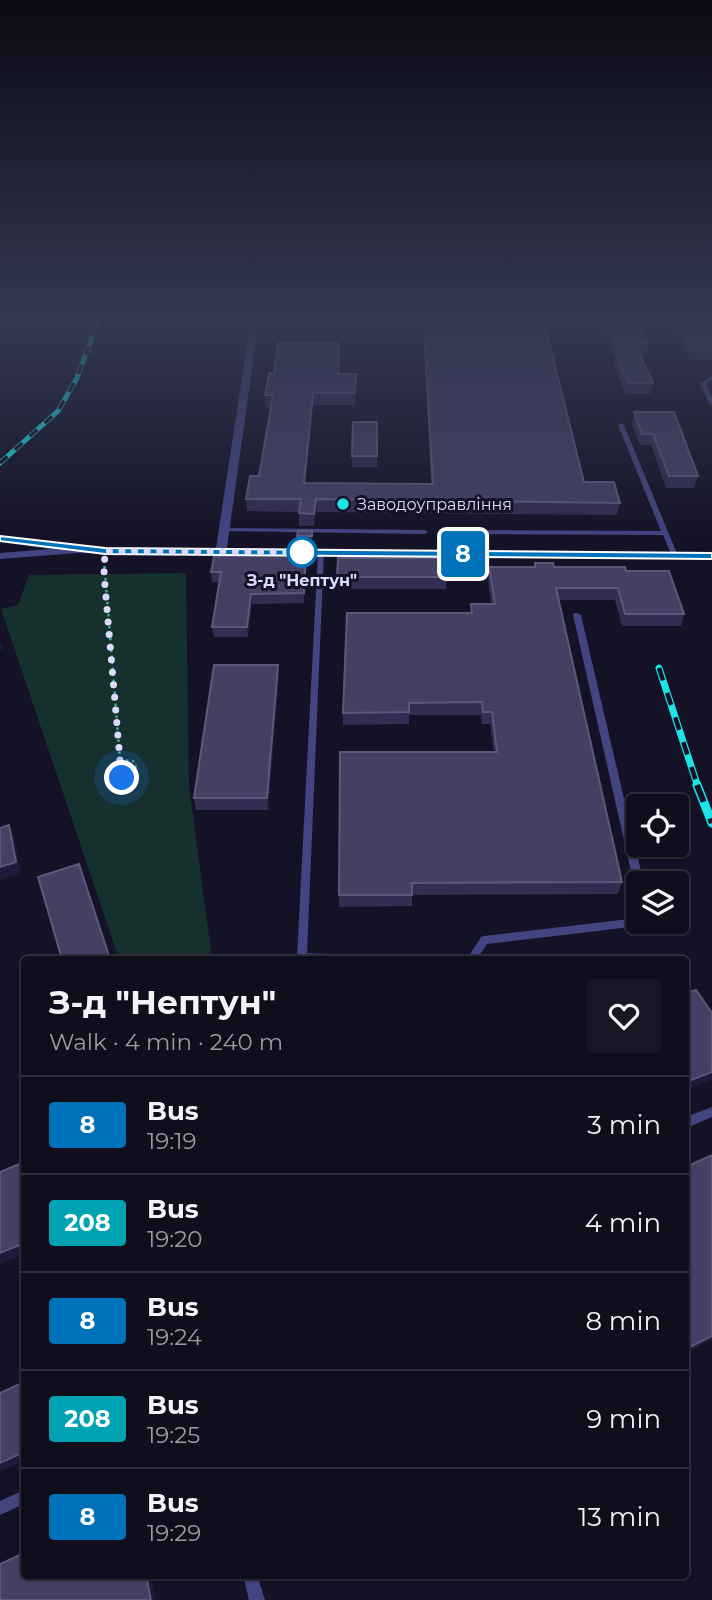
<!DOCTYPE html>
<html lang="en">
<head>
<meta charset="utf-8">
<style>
  :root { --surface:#0f0e1c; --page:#181725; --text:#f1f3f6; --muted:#9b9ca3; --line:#2f2e3b }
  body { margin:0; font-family:Montserrat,sans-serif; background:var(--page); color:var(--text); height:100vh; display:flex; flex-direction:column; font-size:26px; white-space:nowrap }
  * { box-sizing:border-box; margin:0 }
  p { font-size:23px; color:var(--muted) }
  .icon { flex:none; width:38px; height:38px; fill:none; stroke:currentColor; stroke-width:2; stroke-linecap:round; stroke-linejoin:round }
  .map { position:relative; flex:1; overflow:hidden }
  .drawer { position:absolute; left:21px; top:956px; width:668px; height:623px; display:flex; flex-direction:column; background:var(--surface); border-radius:7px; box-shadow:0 2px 5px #0004,0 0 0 2px var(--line) }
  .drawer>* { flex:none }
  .badge { padding:0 14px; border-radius:5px; font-size:24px; line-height:46px }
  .buttons { position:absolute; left:626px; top:794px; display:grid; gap:14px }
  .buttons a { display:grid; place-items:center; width:63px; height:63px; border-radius:7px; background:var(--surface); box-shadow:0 2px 5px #0004,0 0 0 2px var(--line); font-size:35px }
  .you { position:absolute; width:35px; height:35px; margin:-18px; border:5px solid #fff; border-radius:50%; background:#1a73e8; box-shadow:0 0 0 10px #1a73e833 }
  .map>.badge { position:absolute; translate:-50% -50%; box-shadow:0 0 0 4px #fff }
  .round { display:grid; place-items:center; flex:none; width:74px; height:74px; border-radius:7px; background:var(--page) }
  .summary { display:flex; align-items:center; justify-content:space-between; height:119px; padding:0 28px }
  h1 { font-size:33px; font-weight:700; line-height:52px }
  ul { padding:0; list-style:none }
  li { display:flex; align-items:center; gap:21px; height:98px; padding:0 28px; border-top:2px solid var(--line) }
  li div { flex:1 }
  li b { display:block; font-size:26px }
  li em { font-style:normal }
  li .badge { min-width:77px; font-weight:700; text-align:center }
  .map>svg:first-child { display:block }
  .green { fill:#16302d }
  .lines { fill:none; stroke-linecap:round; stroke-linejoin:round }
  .path { stroke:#3cae9e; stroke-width:2.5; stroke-dasharray:2.5 3.5; stroke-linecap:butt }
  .lane { fill:#424580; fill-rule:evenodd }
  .street { fill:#424580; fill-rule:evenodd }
  .rail-far2-casing { stroke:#1be5e8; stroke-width:5 }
  .rail-far1-casing { stroke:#1be5e8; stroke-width:7 }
  .rail-casing { stroke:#1be5e8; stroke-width:9 }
  .rail-far2 { stroke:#141226; stroke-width:3.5; stroke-dasharray:10; stroke-linecap:butt }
  .rail-far1 { stroke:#141226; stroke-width:4.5; stroke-dasharray:13; stroke-linecap:butt }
  .rail { stroke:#141226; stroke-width:6; stroke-dasharray:18; stroke-linecap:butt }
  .wall { fill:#322d52 }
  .shaded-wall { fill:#1e1a39 }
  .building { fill:#444064; stroke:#5c587c; stroke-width:2 }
  .line { fill:#0072bc; stroke:#fff; stroke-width:2 }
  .walk { stroke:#dcdbfb; stroke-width:7; stroke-dasharray:0 12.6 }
  .poi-dot { fill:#1be5e8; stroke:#141226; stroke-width:2.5 }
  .stop-dot { fill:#fff; stroke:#0072bc; stroke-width:3.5 }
  .labels { text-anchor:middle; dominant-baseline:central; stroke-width:6; stroke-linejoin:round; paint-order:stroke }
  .far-poi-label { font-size:16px; fill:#dcdbfb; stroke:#141226; text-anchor:start }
  .far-stop-label { font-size:16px; font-weight:bold; fill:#dcdbfb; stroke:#141226 }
</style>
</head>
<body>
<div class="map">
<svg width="712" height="1600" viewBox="0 0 712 1600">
  <rect width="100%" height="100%" fill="#141226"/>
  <polygon class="green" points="186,573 189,785 212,959 119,959 1,609 18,605 29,575"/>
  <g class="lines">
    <g class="path">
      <polyline points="104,560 120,760"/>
      <polygon points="120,760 133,761 137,770 122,778 115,775 113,769"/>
    </g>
    <g class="lane">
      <polygon points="398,318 416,318 435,322 433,323"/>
      <polygon points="534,322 568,322 570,323 568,324 532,324 532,322"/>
      <polygon points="712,376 712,380 706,384 712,397 712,405 709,403 700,384"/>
      <polygon points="621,423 624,425 678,556 677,557 673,557 672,556 663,535 445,534 442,532 445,530 661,531 618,425"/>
      <polygon points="222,528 425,530 428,532 425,534 220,531 219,530"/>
      <polygon points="321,550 324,552 307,953 354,955 358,956 359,959 298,959 297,957 318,552"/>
      <polygon points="574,613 577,613 581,615 644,884 639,884 639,888 636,887 634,884 573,615"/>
      <polygon points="639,914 639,922 640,922 631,927 487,944 477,959 467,959 481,937 484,936 629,919"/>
      <polygon points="712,1107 712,1117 686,1128 686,1117"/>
      <polygon points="24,1490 24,1504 0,1515 0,1501"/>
      <polygon points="243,1575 257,1575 265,1600 249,1600"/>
    </g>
    <polygon class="street" points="251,318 259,318 227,548 712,553 712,559 78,553 0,559 0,553 50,549 0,542 0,536 53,543 58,546 56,548 216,548"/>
    <g class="rail-far2-casing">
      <polyline id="rail-far2" points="0,463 58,411 77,378 99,318"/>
    </g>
    <g class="rail-far1-casing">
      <polyline id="rail-far1" points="659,668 698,787"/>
    </g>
    <g class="rail-casing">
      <polyline id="rail" points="697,785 712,823"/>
    </g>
    <use href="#rail-far2" class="rail-far2"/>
    <use href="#rail-far1" class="rail-far1"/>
    <use href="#rail" class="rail"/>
  </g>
  <g class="wall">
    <polygon points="423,318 584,482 620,503 617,515 317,512 314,526 299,526 299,512 247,511 246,499 259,476 271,407 266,407 265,395 356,374 355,405 314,405 305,483 431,484"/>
    <polygon points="599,318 636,318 648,343 646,354 639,354 653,383 650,394 626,394 614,366 616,359"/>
    <polygon points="673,318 709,318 712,325 712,360 690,360 672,322"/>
    <polygon points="634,412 698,476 694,488 666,488 651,445 640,445 632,423"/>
    <polygon points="353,422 377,422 377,467 352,467"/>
    <polygon points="312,531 312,540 298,540 297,536"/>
    <polygon points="338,558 447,577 446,589 337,589"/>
    <polygon points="535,563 554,567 626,571 684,614 681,626 622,626 615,600 558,600 622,882 618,894 412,895 412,906 339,907 340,752 494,752 490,724 482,724 481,715 409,715 409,724 343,725 343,713 470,613 471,604 491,604 488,579 489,567 534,567"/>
    <polygon points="306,565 304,603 252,604 248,637 214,637 212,627 220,582 212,582 211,572"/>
    <polygon points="278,665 279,677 268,810 196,810 194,798"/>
  </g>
  <g class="shaded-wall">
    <polygon points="313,393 314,405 304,495 304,483"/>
    <polygon points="316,499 317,512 314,526 314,514"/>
    <polygon points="306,555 306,565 304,603 304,593"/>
    <polygon points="251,594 252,604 248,637 247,627"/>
    <polygon points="0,642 1,642 4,649 0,650"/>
    <polygon points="278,665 279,677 268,810 267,798"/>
    <polygon points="9,825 14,837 21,874 0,880 0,867"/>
    <polygon points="712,1072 712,1080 686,1090 686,1082"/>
    <polygon points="24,1243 24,1254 0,1264 0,1253"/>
    <polygon points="712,1336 712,1340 686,1353 686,1349"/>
    <polygon points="24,1452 24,1461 0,1472 0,1463"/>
    <polygon points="146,1575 151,1575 156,1600 151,1600"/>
  </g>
  <g class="building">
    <polygon points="423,318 543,318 584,482 614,482 620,503 316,499 314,514 299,513 301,499 246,499 250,476 259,476 273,395 265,395 269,373 274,373 278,343 339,343 338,374 356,374 355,393 313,393 304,483 433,484"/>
    <polygon points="605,318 636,318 648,343 635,343 653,383 628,383 616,355 620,355"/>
    <polygon points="678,318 709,318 712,325 712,350 692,349"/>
    <polygon points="634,412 674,412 698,476 669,476 653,434 642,434"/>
    <polygon points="353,422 377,422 377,456 352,456"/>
    <polygon points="298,531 312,531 312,536 297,536"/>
    <polygon points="306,555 304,593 251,594 247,627 212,627 221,572 211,572 214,556"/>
    <polygon points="338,558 445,558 447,577 337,577"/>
    <polygon points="535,563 553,563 554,567 625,567 626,571 669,571 684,614 625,614 618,588 556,588 622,882 412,883 412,895 339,895 340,752 497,752 492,712 483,712 482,702 409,703 409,712 343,713 347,613 472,613 471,604 495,604 489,567 535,567"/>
    <polygon points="214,665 278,665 267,798 194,798"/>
    <polygon points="9,825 16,862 0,867 0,828"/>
    <polygon points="79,864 110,959 62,959 38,877"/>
    <polygon points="696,990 712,1013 712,1072 686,1082 686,993"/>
    <polygon points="712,1155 712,1336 686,1349 686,1167"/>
    <polygon points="24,1162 24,1243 0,1253 0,1172"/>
    <polygon points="24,1382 24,1452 0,1463 0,1393"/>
    <polygon points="24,1553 24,1575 146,1575 151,1600 0,1600 0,1564"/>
  </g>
  <linearGradient id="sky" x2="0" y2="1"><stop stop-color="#0b0a15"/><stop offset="0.59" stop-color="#343952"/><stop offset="1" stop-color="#343952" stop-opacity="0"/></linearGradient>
  <rect width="712" height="542" fill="url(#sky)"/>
  <polygon class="line" points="0,536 105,548 712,553 712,559 105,554 0,541"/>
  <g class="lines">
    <polyline class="walk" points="122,778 115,775 113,769 120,760 104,574 105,551 302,552"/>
  </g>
  <circle class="poi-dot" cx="343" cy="504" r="7"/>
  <circle class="stop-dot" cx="302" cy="552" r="14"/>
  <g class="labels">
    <g class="far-poi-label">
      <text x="357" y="504">Заводоуправління</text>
    </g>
    <g class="far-stop-label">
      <text x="302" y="580">З-д "Нептун"</text>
    </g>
  </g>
</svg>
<div class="buttons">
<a><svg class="icon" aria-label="locate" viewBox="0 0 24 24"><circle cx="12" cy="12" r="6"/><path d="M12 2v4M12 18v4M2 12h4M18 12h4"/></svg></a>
<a><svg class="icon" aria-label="layers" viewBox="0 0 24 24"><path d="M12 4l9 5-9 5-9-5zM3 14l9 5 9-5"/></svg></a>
</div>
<div class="you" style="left:122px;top:778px"></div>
<b class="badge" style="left:463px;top:554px;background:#0072bc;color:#fff">8</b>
<section class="drawer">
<div class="summary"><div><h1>З-д &quot;Нептун&quot;</h1><p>Walk · 4 min · 240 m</p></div><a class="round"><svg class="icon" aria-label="heart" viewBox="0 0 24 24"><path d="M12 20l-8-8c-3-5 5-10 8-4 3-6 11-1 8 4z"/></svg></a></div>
<ul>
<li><span class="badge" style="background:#0072bc;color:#fff">8</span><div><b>Bus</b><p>19:19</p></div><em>3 min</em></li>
<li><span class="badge" style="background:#00a3b4;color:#fff">208</span><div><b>Bus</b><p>19:20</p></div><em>4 min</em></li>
<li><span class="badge" style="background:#0072bc;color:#fff">8</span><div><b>Bus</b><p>19:24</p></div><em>8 min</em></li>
<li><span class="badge" style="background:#00a3b4;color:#fff">208</span><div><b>Bus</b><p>19:25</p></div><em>9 min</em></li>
<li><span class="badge" style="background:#0072bc;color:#fff">8</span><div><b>Bus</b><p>19:29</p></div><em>13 min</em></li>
</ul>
</section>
</div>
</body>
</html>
